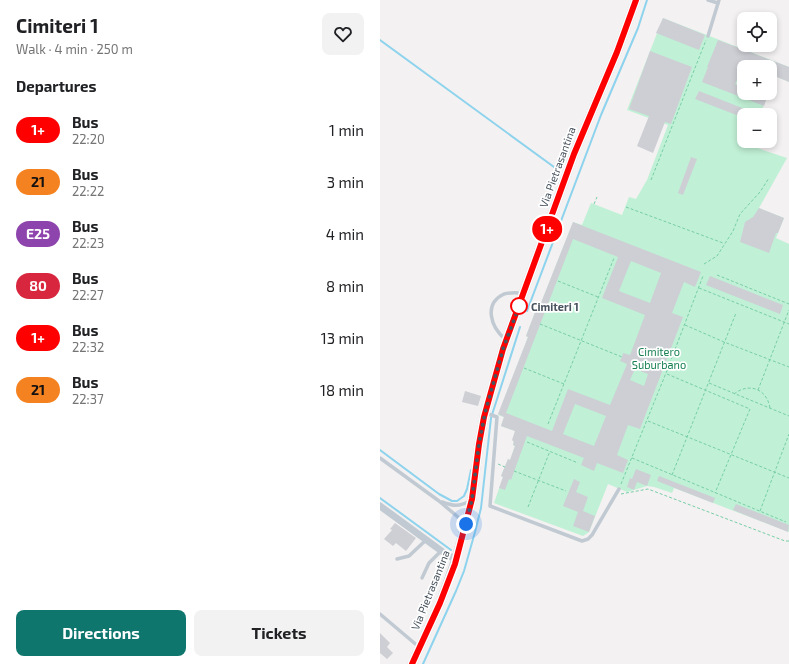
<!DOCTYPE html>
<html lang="en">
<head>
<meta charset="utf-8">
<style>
  :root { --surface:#fff; --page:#f2f2f2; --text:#202124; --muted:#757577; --accent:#0f766e }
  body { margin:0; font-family:"Exo 2",sans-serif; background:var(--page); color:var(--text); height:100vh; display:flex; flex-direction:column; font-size:15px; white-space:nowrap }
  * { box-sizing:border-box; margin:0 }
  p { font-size:13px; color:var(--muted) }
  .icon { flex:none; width:22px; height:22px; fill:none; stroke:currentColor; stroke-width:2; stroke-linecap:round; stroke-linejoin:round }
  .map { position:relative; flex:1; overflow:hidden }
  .details { display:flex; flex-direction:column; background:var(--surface); width:380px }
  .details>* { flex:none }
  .badge { padding:0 8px; border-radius:13px; font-size:14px; line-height:26px }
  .controls { position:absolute; left:357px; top:12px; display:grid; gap:8px }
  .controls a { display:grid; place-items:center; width:40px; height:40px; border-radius:8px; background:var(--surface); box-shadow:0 2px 6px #0003; font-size:20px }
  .you { position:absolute; width:20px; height:20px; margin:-10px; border:3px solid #fff; border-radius:50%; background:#1a73e8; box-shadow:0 0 0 6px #1a73e833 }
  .map>.badge { position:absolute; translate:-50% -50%; box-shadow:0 0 0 2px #fff }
  h2 { padding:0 16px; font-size:15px; line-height:36px }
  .round { display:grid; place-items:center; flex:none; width:42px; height:42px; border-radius:8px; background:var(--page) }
  .head { display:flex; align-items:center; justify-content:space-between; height:68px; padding:0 16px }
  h1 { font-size:19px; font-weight:700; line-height:30px }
  .primary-button { display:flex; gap:8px; margin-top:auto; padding:8px 16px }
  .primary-button a { flex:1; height:46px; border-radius:8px; background:var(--accent); color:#fff; font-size:16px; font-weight:700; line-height:46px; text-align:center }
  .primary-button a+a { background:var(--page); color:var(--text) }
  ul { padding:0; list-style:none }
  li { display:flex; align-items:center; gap:12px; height:52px; padding:0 16px }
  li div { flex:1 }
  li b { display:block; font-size:15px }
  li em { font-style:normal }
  li .badge { min-width:44px; font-weight:700; text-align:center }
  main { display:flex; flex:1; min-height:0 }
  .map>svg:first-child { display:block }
  .green { fill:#c0f0d5 }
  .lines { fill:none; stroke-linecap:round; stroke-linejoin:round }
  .stream { stroke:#8dd3ed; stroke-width:2 }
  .building { fill:#cdcfd5; fill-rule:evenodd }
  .path { stroke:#77cea8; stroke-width:1; stroke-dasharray:3 2; stroke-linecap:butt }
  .service { stroke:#c1cad2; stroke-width:3.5 }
  .minor { stroke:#c1cad2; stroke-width:7 }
  .tertiary { stroke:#c1cad2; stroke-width:9 }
  .line-casing { stroke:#fff; stroke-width:9 }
  .line { stroke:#f00; stroke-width:6 }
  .walk { stroke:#48535e; stroke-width:4; stroke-dasharray:0 7.2 }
  .stop-dot { fill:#fff; stroke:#f00; stroke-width:2 }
  .labels { text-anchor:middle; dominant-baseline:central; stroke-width:3.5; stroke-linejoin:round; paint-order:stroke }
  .street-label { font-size:11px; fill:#48535e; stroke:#fff }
  .stop-label { font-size:11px; font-weight:bold; fill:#48535e; stroke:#fff; text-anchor:start }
  .park-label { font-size:11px; fill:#178152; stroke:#fff }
</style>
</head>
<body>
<main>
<section class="details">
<div class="head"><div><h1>Cimiteri 1</h1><p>Walk · 4 min · 250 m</p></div><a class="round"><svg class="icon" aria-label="heart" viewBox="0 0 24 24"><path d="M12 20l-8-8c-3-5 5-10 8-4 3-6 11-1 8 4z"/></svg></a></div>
<h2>Departures</h2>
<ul>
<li><span class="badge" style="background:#f00;color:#fff">1+</span><div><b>Bus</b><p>22:20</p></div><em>1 min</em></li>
<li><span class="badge" style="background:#f58220;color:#111">21</span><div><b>Bus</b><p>22:22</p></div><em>3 min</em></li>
<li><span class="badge" style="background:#8e44ad;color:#fff">E25</span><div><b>Bus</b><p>22:23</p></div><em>4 min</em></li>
<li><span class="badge" style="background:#d7263d;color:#fff">80</span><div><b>Bus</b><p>22:27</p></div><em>8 min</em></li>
<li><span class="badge" style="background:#f00;color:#fff">1+</span><div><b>Bus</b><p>22:32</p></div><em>13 min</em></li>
<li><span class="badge" style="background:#f58220;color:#111">21</span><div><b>Bus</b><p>22:37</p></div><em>18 min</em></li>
</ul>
<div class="primary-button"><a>Directions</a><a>Tickets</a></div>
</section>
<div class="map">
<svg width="409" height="664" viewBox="0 0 409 664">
  <rect width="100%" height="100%" fill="#f3f1f1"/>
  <polygon class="green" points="283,18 409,67 409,82 390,74 390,67 371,67 364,64 356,84 364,88 364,93 378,93 387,97 380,115 364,115 364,128 359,142 407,158 379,208 404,218 396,238 409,244 409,532 294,488 292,493 274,487 267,486 247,492 228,484 209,532 203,536 114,503 123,477 121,476 128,459 130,460 135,446 133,445 135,431 121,426 124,417 118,415 148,337 146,336 157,307 159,308 193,222 202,225 211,203 242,215 249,197 256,199 267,180 288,125 247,110"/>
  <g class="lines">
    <g class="stream">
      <polyline points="0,40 174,167"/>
      <polyline points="147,311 221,115 258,28 267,0"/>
      <polyline points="0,450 59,494 72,501 77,501 84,496 87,489 91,470"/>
      <polyline points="0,498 71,550"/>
      <polyline points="43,664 76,591 84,571 95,532 101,508 111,418 140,327"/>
    </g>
  </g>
  <g class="building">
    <polygon points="283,18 325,35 319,50 276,33"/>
    <polygon points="338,40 409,67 409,82 390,74 390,67 371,67 364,64 355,84 364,88 364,93 378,93 387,97 384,106 322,82 328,67 327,67"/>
    <polygon points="270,51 312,67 291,124 285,122 273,153 257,146 269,116 249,109"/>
    <polygon points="319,91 380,115 364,115 364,118 315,99"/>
    <polygon points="311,157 317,159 303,195 298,193"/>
    <polygon points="379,208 404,218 398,233 396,233 389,253 360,242 365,222 373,217"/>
    <path d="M 193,222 L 321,272 L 315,287 L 304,282 L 292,313 L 303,317 L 260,429 L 248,425 L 237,455 L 248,460 L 243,473 L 217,463 L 214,471 L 201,465 L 204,458 L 147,436 L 131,480 L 129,479 L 125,490 L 119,488 L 123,477 L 121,476 L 128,459 L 130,460 L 135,446 L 133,445 L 134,442 L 132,440 L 135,431 L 121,426 L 124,417 L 118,414 L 148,337 L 146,336 L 157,307 L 159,308 ZM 193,239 L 238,257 L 222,298 L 265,315 L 250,355 L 243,353 L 242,357 L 240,361 L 247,364 L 230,405 L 188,389 L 172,431 L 126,413 ZM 251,261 L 281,273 L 270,303 L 239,291 ZM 255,369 L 268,374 L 264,386 L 250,380 ZM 195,404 L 226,416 L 214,446 L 183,434 Z"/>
    <polygon points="330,276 403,305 400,314 326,285"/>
    <polygon points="85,391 101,396 98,406 82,402"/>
    <polygon points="256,469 271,475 267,486 257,482 254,490 247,487 250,478 252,479"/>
    <polygon points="279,476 335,498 333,503 277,481"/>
    <polygon points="194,479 200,482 196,492 208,497 203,511 215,516 209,532 193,526 198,512 183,506"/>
    <polygon points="356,504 409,525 408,532 353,510"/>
    <polygon points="15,523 36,538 26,551 16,543 13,546 4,539 12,530 10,529"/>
    <polygon points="0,633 10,643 7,647 13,653 7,659 0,653"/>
  </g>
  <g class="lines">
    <g class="path">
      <polyline points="271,180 326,40"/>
      <polyline points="214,204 217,197"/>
      <polyline points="246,207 343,243"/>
      <polyline points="324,264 337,256 353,231 360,214 380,192 389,178"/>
      <polyline points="337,275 409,304"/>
      <polyline points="178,281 218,297"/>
      <polyline points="319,288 409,324"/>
      <polyline points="160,324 242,357"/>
      <polyline points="305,325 344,342 409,367"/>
      <polyline points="144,368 184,384"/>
      <polyline points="287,374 370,409 335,493"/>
      <polyline points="329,383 409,416"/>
      <polyline points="378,390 409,310"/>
      <path d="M 354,394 C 369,382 387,389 390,408"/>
      <polyline points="268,421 409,478"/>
      <polyline points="168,424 234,258"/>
      <polyline points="147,442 198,463"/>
      <polyline points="252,458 406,522"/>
      <polyline points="118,464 125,467"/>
      <polyline points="134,471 186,491"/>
      <polyline points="292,475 356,313"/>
      <polyline points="241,484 286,373 323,276"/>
      <polyline points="241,494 268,489 405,541 409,541"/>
      <polyline points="148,507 170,451"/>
      <polyline points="380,511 409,434"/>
    </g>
    <g class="service">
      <polyline points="328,0 338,3"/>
      <polyline points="328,36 339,0"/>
      <path d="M 125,339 C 111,327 103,304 124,294 C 130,292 137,293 143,293"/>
      <polyline points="106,413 117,417 110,506 202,541 208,539 212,535 239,489"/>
      <polyline points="0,458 59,501 85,523"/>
      <path d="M 62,502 C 73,506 79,507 90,501"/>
      <polyline points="17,559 29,556 46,540"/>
      <polyline points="42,578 49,563 61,551"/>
      <polyline points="0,614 39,647"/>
    </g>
    <polyline class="minor" points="0,506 67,555 76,559"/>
    <polyline class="tertiary" points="32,664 60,603 76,559 92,499 99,444 104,417 123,349 194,154 237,52 256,0"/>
  </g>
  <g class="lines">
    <g class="line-casing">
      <polyline id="line" points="32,664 60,603 75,564 92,499 99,444 104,417 123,349 194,154 237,52 256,0"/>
    </g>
    <use href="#line" class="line"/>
    <polyline class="walk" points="86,524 92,499 99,444 105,413 123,349 140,304 139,306"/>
  </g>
  <circle class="stop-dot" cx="139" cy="306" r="8"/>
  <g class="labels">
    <g class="street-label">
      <text transform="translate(177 167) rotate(-70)">Via Pietrasantina</text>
      <text transform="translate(50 590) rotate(-68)">Via Pietrasantina</text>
    </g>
    <g class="stop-label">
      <text x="151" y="306">Cimiteri 1</text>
    </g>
    <g class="park-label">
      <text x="279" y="351">Cimitero<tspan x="279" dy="13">Suburbano</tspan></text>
    </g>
  </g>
</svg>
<div class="controls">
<a><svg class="icon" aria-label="locate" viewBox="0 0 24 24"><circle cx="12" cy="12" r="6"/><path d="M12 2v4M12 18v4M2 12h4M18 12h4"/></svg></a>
<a>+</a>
<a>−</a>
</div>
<div class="you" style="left:86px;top:524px"></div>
<b class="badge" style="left:167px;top:229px;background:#f00;color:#fff">1+</b>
</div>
</main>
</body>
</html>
